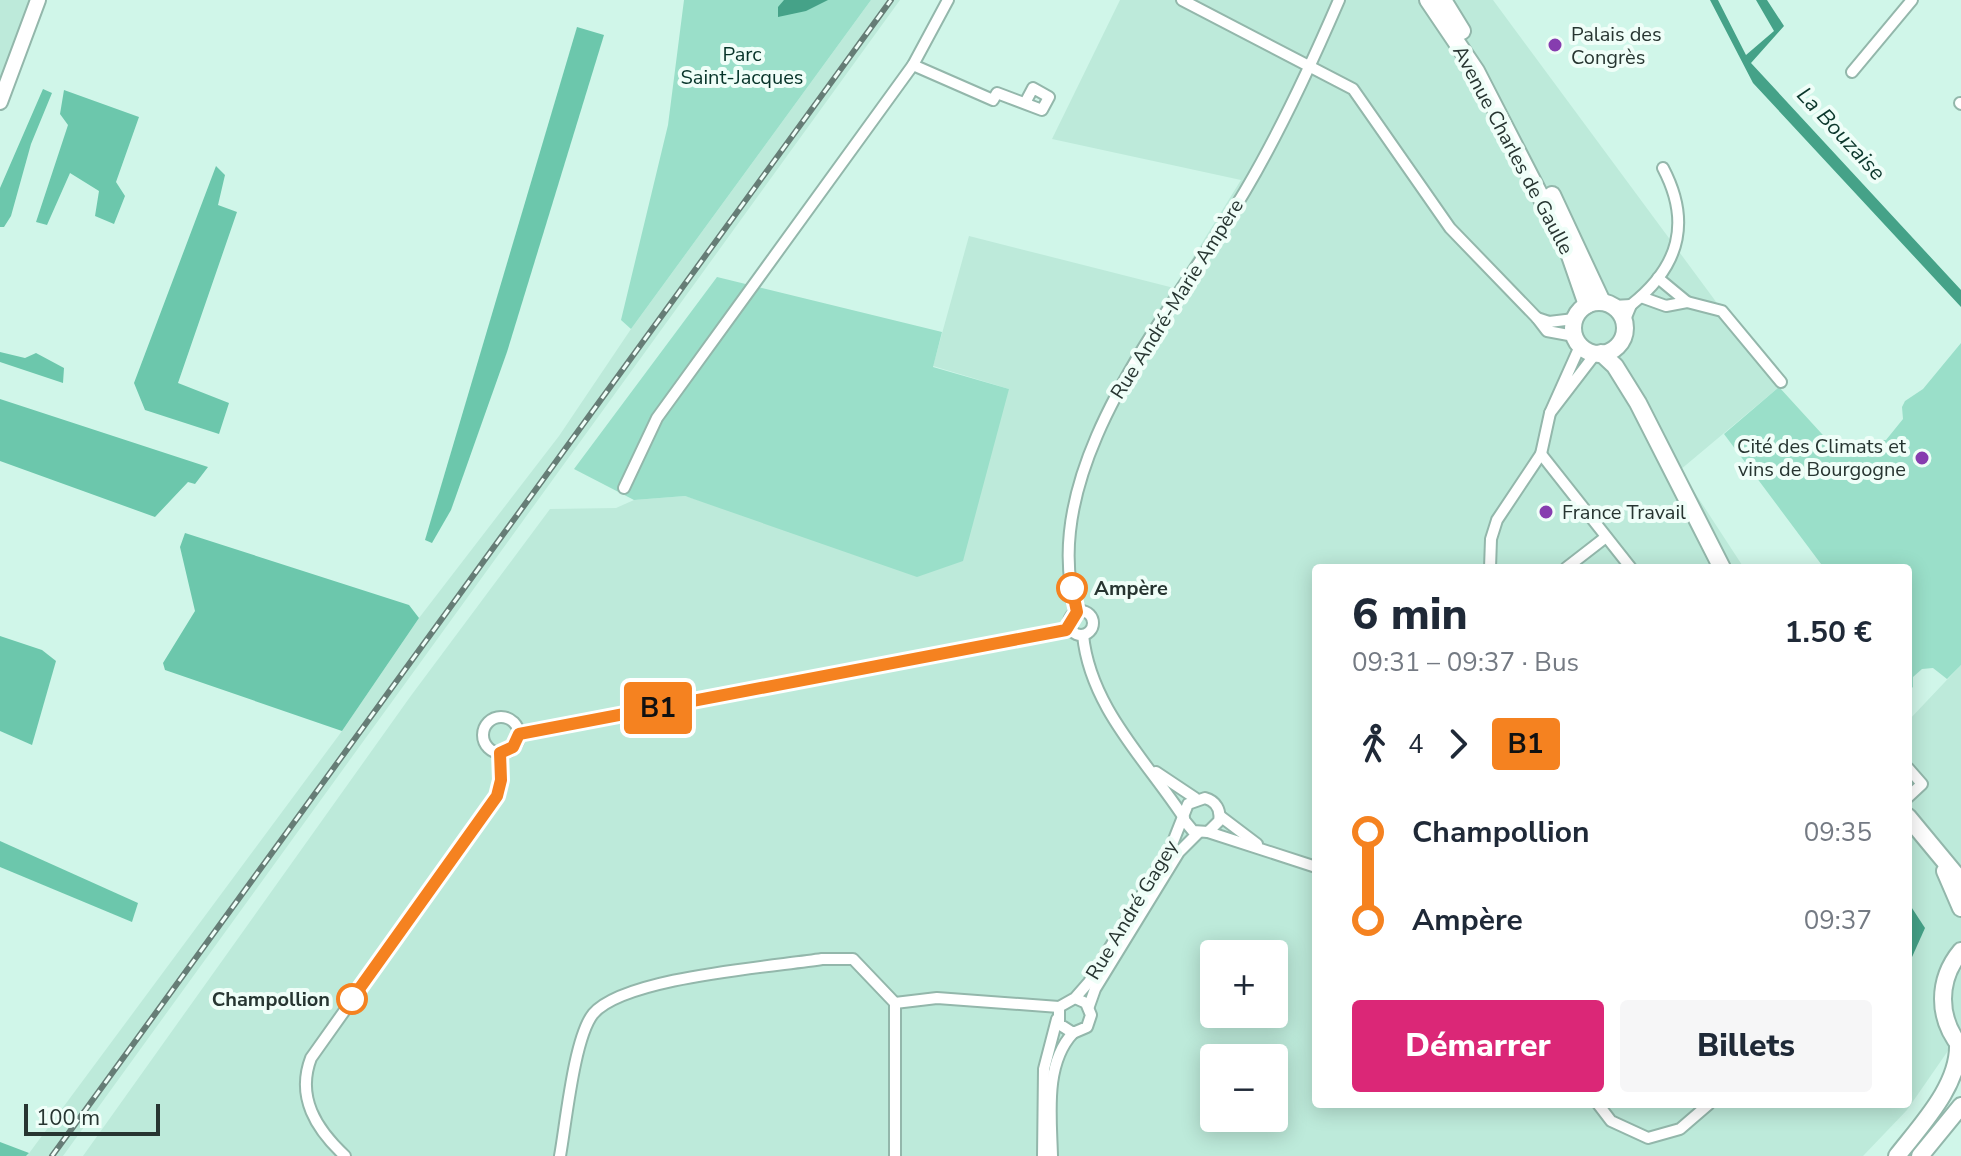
<!DOCTYPE html>
<html lang="fr">
<head>
<meta charset="utf-8">
<style>
  :root { --surface:#fff; --page:#f6f6f7; --text:#1f2937; --muted:#747a83; --accent:#db2777 }
  body { margin:0; font-family:"Nunito Sans",sans-serif; background:var(--page); color:var(--text); height:100vh; display:flex; flex-direction:column; font-size:30px; white-space:nowrap }
  * { box-sizing:border-box; margin:0 }
  p { font-size:26px; color:var(--muted) }
  .icon { flex:none; width:44px; height:44px; fill:none; stroke:currentColor; stroke-width:2; stroke-linecap:round; stroke-linejoin:round }
  .map { position:relative; flex:1; overflow:hidden }
  .panel { position:absolute; left:1312px; top:564px; width:600px; height:544px; display:flex; flex-direction:column; background:var(--surface); border-radius:8px; box-shadow:0 4px 20px #0003 }
  .panel>* { flex:none }
  .badge { padding:0 16px; border-radius:6px; font-size:28px; line-height:52px }
  .buttons { position:absolute; left:1200px; top:940px; display:grid; gap:16px }
  .buttons a { display:grid; place-items:center; width:88px; height:88px; border-radius:8px; background:var(--surface); box-shadow:0 4px 20px #0003; font-size:40px }
  .scale { position:absolute; left:24px; bottom:20px; width:136px; box-sizing:border-box; padding-left:8px; border:4px solid #273531; border-top:0; font-size:22px; line-height:28px; white-space:nowrap; color:#273531; -webkit-text-stroke:6px #effef8; paint-order:stroke }
  .map>.badge { position:absolute; translate:-50% -50%; box-shadow:0 0 0 4px #fff }
  .legs { display:flex; align-items:center; gap:12px; height:88px; padding:0 40px; font-size:26px }
  .legs p { margin-inline-start:auto }
  .head { display:flex; align-items:center; justify-content:space-between; height:136px; padding:0 40px }
  h1 { font-size:44px; font-weight:800; line-height:60px }
  .action { display:flex; gap:16px; margin-top:auto; padding:16px 40px }
  .action a { flex:1; height:92px; border-radius:8px; background:var(--accent); color:#fff; font-size:32px; font-weight:800; line-height:92px; text-align:center }
  .action a+a { background:var(--page); color:var(--text) }
  ul { padding:0 40px; list-style:none }
  li { display:flex; align-items:center; gap:28px; height:88px; font-size:30px }
  li i { display:grid; place-items:center; width:12px; height:100%; margin:0 10px; background:currentColor }
  li i::after { content:''; width:20px; height:20px; margin:-10px; border:6px solid; border-radius:50%; background:var(--surface) }
  li p { margin-inline-start:auto }
  li:first-child i { background:linear-gradient(#0000 50%,currentColor 0) }
  li:last-child i { background:linear-gradient(currentColor 50%,#0000 0) }
  .map>svg:first-child { display:block }
  .built { fill:#bdeada; fill-rule:evenodd }
  .green { fill:#9adfc9 }
  .forest { fill:#6cc7ac }
  .water { fill:#45a288 }
  .lines { fill:none; stroke-linecap:round; stroke-linejoin:round }
  .minor-casing { stroke:#93b7ab; stroke-width:14 }
  .secondary-casing { stroke:#93b7ab; stroke-width:18 }
  .primary-casing { stroke:#93b7ab; stroke-width:20 }
  .minor { stroke:#fff; stroke-width:10 }
  .secondary { stroke:#fff; stroke-width:14 }
  .primary { stroke:#fff; stroke-width:16 }
  .rail-casing { stroke:#667d76; stroke-width:6 }
  .rail { stroke:#effef8; stroke-width:3; stroke-dasharray:9; stroke-linecap:butt }
  .line-1-casing { stroke:#fff; stroke-width:18 }
  .line-1 { stroke:#f58220; stroke-width:12 }
  .poi-dot { fill:#863daf; stroke:#effef8; stroke-width:3 }
  .stop-1-dot { fill:#fff; stroke:#f58220; stroke-width:4 }
  .labels { text-anchor:middle; dominant-baseline:central; stroke-width:8; stroke-linejoin:round; paint-order:stroke }
  .poi-label { font-size:20px; fill:#273531; stroke:#effef8; text-anchor:start }
  .park-label { font-size:20px; fill:#063328; stroke:#effef8 }
  .street-label { font-size:20px; fill:#273531; stroke:#effef8 }
  .stop-label { font-size:20px; font-weight:bold; fill:#273531; stroke:#effef8; text-anchor:start }
  .water-label { font-size:22px; font-style:italic; fill:#0c372c; stroke:#effef8 }
</style>
</head>
<body>
<div class="map">
<svg width="1961" height="1156" viewBox="0 0 1961 1156">
  <rect width="100%" height="100%" fill="#d0f6e9"/>
  <g class="built">
    <polygon points="0,0 30,0 0,85"/>
    <polygon points="871,0 900,0 63,1156 27,1156 342,731 419,618 559,436 631,329"/>
    <path d="M 1120,0 L 1493,0 L 1779,387 L 1680,470 L 1744,568 L 1316,568 L 1316,1104 L 1908,1104 L 1908,721 L 1961,665 L 1961,1032 L 1907,1110 L 1863,1156 L 83,1156 L 410,697 L 550,509 L 616,508 L 634,500 L 685,496 L 733,511 L 1009,389 L 933,366 L 969,236 L 1174,288 L 1241,180 L 1052,139 ZM 1214,954 L 1274,954 L 1274,1014 L 1214,1014 ZM 1214,1058 L 1274,1058 L 1274,1118 L 1214,1118 Z"/>
  </g>
  <g class="green">
    <polygon points="684,0 871,0 631,329 621,320 668,125"/>
    <polygon points="717,277 942,332 933,367 1009,389 963,561 917,577 685,496 634,500 574,469"/>
    <polygon points="1961,343 1961,665 1947,679 1933,668 1922,669 1913,677 1913,688 1908,682 1908,568 1824,568 1724,434 1779,387 1843,457 1862,454 1879,440 1886,440 1903,419 1902,407 1905,401 1923,389"/>
  </g>
  <g class="forest">
    <polygon points="577,27 604,35 507,352 451,510 432,543 425,540"/>
    <polygon points="43,89 52,93 31,144 11,216 4,227 0,227 0,188"/>
    <polygon points="64,90 139,117 116,182 125,196 114,224 95,216 99,191 70,173 47,225 36,222 68,125 60,114"/>
    <polygon points="216,166 225,175 218,205 237,212 178,383 229,403 219,434 145,410 134,383"/>
    <polygon points="0,352 25,358 36,353 64,368 63,383 0,362"/>
    <polygon points="0,399 208,467 195,484 188,482 155,517 0,461"/>
    <polygon points="185,533 409,605 419,618 342,731 165,670 163,663 195,611 180,547"/>
    <polygon points="0,636 42,650 56,661 32,745 0,731"/>
    <polygon points="0,841 138,903 132,922 0,867"/>
    <polygon points="0,1142 29,1153 26,1156 0,1156"/>
  </g>
  <g class="water">
    <polygon points="784,0 828,0 806,11 778,17 778,7"/>
    <polygon points="1710,0 1718,0 1746,55 1774,31 1756,0 1767,0 1784,26 1751,63 1961,290 1961,307 1753,83"/>
    <polygon points="1908,902 1925,928 1908,966"/>
  </g>
  <g class="lines">
    <g class="minor-casing">
      <g id="minor">
        <polyline points="1182,0 1353,89 1450,228 1537,318"/>
        <polyline points="913,65 993,100 997,93 1042,110 1049,97 1033,88 1025,103"/>
        <polyline points="1852,72 1912,0"/>
        <polyline points="1960,103 1961,104"/>
        <polyline points="1641,297 1666,306 1687,302 1658,278"/>
        <polyline points="1687,302 1722,311 1781,382"/>
        <path d="M 1631,305 C 1679,267 1692,223 1663,168"/>
        <polyline points="1613,306 1631,305 1624,322"/>
        <polyline points="1574,319 1549,322 1537,318 1547,331 1574,336"/>
        <polyline points="1580,346 1550,413 1596,353"/>
        <polyline points="1541,454 1631,568"/>
        <polyline points="624,488 657,418 913,65 948,0"/>
        <polyline points="1490,568 1491,539 1497,520 1541,454 1550,413"/>
        <polyline points="1566,568 1606,537"/>
        <circle cx="1081" cy="623" r="12"/>
        <path d="M 1077,612 C 1032,469 1177,306 1245,191 C 1281,130 1311,65 1339,0"/>
        <path d="M 1083,635 C 1090,707 1146,760 1184,818"/>
        <circle cx="501" cy="735" r="18"/>
        <polyline points="519,734 1070,628"/>
        <polyline points="1908,768 1922,784 1908,797"/>
        <polyline points="1156,772 1195,798"/>
        <polyline points="1220,816 1257,844"/>
        <polyline points="1208,832 1316,867"/>
        <path d="M 1075,998 L 1086,1003 L 1091,1015 L 1087,1027 L 1073,1033 L 1059,1024 L 1059,1007 L 1075,998 L 1089,982 L 1171,847 L 1188,804 L 1205,798 C 1216,801 1221,810 1219,821 L 1208,832 L 1193,831 L 1184,820"/>
        <polyline points="895,1003 937,998 1059,1007"/>
        <polyline points="1089,1006 1095,989 1179,852 1198,833"/>
        <polyline points="1598,1104 1611,1121 1648,1138 1680,1129 1709,1104"/>
        <path d="M 345,1156 C 316,1129 296,1097 311,1058 L 497,796 L 501,780 L 500,753"/>
        <path d="M 560,1156 C 566,1123 574,1038 593,1014 C 624,977 771,967 822,959 L 853,959 L 895,1003"/>
        <polyline points="895,1156 895,1003"/>
        <polyline points="1043,1156 1044,1069 1057,1019"/>
        <path d="M 1052,1156 C 1051,1116 1044,1064 1073,1033"/>
      </g>
    </g>
    <g class="secondary-casing">
      <polyline id="secondary" points="0,102 38,0"/>
    </g>
    <g class="primary-casing">
      <g id="primary">
        <polyline points="1428,0 1476,71 1568,250 1587,305"/>
        <polyline points="1443,0 1462,31"/>
        <polyline points="1552,195 1602,302"/>
        <circle cx="1599" cy="328" r="26"/>
        <polyline points="1601,353 1615,366 1638,403 1722,568"/>
        <polyline points="1908,817 1961,881"/>
        <polyline points="1945,871 1961,908"/>
        <path d="M 1961,951 C 1937,980 1937,1018 1961,1047"/>
        <path d="M 1897,1156 C 1921,1125 1960,1085 1958,1043"/>
        <polyline points="1920,1156 1961,1106"/>
      </g>
    </g>
    <use href="#minor" class="minor"/>
    <use href="#secondary" class="secondary"/>
    <use href="#primary" class="primary"/>
    <g class="rail-casing">
      <polyline id="rail" points="52,1156 891,0"/>
    </g>
    <use href="#rail" class="rail"/>
  </g>
  <g class="lines">
    <g class="line-1-casing">
      <polyline id="line-1" points="352,999 497,796 501,780 500,753 513,747 519,734 1066,630 1077,612 1072,588"/>
    </g>
    <use href="#line-1" class="line-1"/>
  </g>
  <g class="poi-dot">
    <circle cx="1555" cy="45" r="8"/>
    <circle cx="1922" cy="458" r="8"/>
    <circle cx="1546" cy="512" r="8"/>
  </g>
  <g class="stop-1-dot">
    <circle cx="1072" cy="588" r="14"/>
    <circle cx="352" cy="999" r="14"/>
  </g>
  <g class="labels">
    <g class="poi-label">
      <text x="1571" y="34">Palais des<tspan x="1571" dy="23">Congrès</tspan></text>
      <text x="1906" y="446" text-anchor="end">Cité des Climats et<tspan x="1906" dy="23">vins de Bourgogne</tspan></text>
      <text x="1562" y="512">France Travail</text>
    </g>
    <g class="park-label">
      <text x="742" y="54">Parc<tspan x="742" dy="23">Saint-Jacques</tspan></text>
    </g>
    <g class="street-label">
      <text transform="translate(1513 150) rotate(62)">Avenue Charles de Gaulle</text>
      <text transform="translate(1177 299) rotate(-58)">Rue André-Marie Ampère</text>
      <text transform="translate(1132 910) rotate(-59)">Rue André Gagey</text>
    </g>
    <g class="stop-label">
      <text x="1094" y="588">Ampère</text>
      <text x="330" y="999" text-anchor="end">Champollion</text>
    </g>
    <g class="water-label">
      <text transform="translate(1841 134) rotate(47)">La Bouzaise</text>
    </g>
  </g>
</svg>
<div class="buttons">
<a>+</a>
<a>−</a>
</div>
<div class="scale">100 m</div>
<b class="badge" style="left:658px;top:708px;background:#f58220;color:#111">B1</b>
<section class="panel">
<div class="head"><div><h1>6 min</h1><p>09:31 – 09:37 · Bus</p></div><b>1.50 €</b></div>
<div class="legs"><svg class="icon" aria-label="walk" viewBox="0 0 24 24"><circle cx="13" cy="4" r="2"/><path d="M13 8l-2 6 4 7M11 14l-3 7M7 12l3-4h3l4 4"/></svg>4<svg class="icon" aria-label="forward" viewBox="0 0 24 24"><path d="M9 5l7 7-7 7"/></svg><b class="badge" style="background:#f58220;color:#111">B1</b></div>
<ul>
<li><i style="color:#f58220"></i><b>Champollion</b><p>09:35</p></li>
<li><i style="color:#f58220"></i><b>Ampère</b><p>09:37</p></li>
</ul>
<div class="action"><a>Démarrer</a><a>Billets</a></div>
</section>
</div>
</body>
</html>
